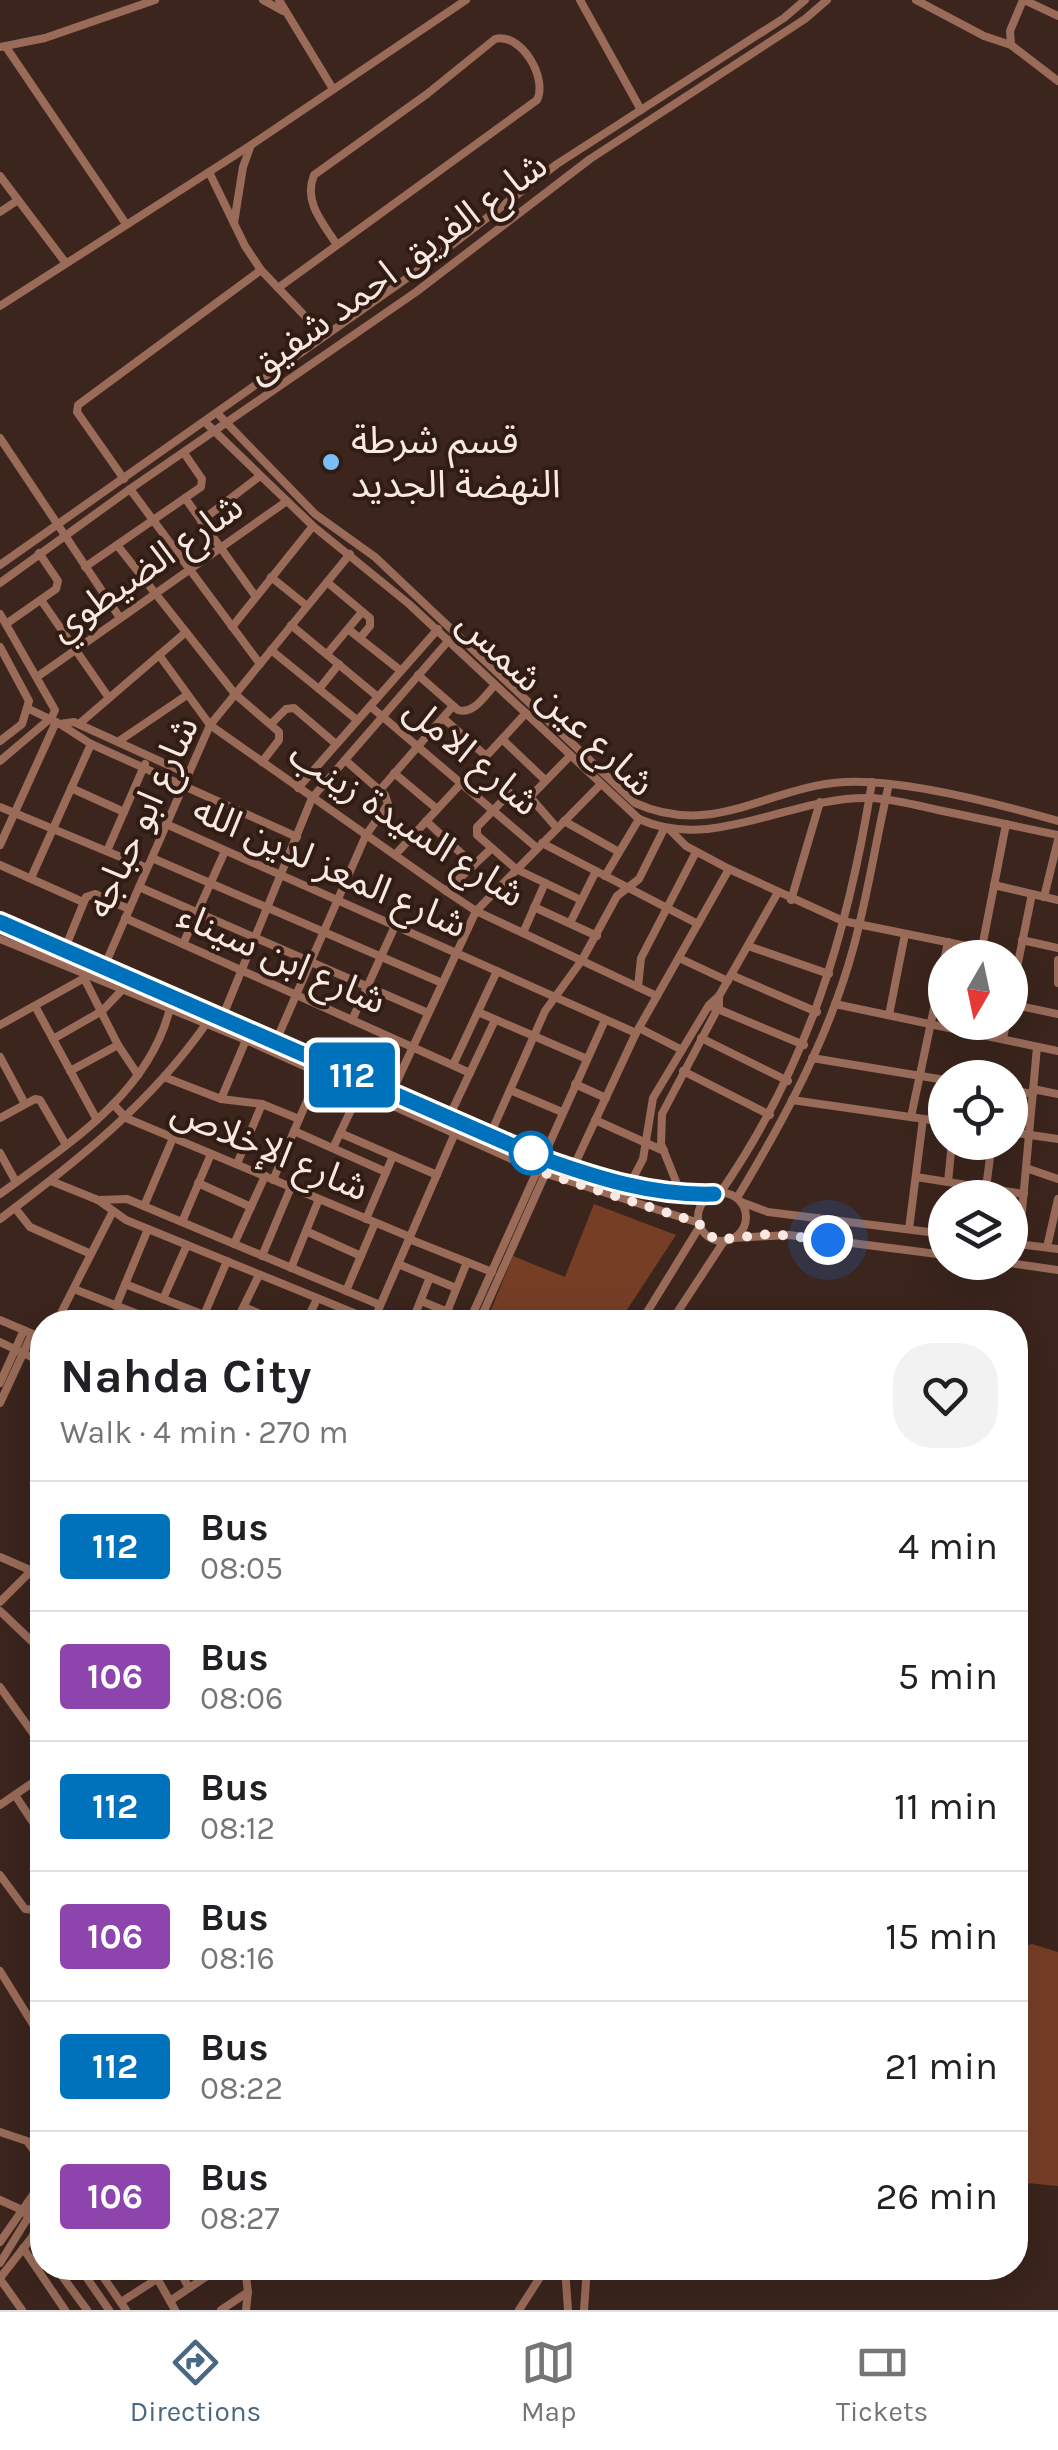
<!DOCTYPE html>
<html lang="en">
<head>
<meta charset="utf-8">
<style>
  :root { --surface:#fff; --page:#f2f2f2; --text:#202124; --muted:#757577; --line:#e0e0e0; --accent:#486883 }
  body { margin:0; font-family:Karla,"Noto Sans Arabic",sans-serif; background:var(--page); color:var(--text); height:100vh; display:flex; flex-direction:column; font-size:38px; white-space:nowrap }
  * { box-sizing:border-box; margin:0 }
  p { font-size:32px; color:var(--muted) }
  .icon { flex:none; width:55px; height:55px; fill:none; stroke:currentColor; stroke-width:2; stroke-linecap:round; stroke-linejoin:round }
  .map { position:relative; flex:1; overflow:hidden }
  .side { position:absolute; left:30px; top:1310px; width:998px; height:970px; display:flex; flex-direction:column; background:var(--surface); border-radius:40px; box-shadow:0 10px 40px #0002 }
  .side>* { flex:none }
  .badge { padding:0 20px; border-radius:8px; font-size:35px; line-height:65px }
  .needle { width:65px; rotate:189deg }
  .tools { position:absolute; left:928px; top:940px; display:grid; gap:20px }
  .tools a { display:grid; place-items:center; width:100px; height:100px; border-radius:50%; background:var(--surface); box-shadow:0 10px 40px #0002; font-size:50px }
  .you { position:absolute; width:50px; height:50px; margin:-25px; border:8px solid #fff; border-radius:50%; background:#1a73e8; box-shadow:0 0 0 15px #1a73e833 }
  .map>.badge { position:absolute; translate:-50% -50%; box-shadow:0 0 0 5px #fff }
  .round { display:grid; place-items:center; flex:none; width:105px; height:105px; border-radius:40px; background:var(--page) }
  .overview { display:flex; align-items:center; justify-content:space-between; height:170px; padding:0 30px }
  h1 { font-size:48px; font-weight:700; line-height:75px }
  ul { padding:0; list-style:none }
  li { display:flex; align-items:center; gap:30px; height:130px; padding:0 30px; border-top:2px solid var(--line) }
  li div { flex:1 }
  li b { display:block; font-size:38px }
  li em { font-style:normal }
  li .badge { min-width:110px; font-weight:700; text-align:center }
  .menu { display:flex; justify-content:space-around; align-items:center; height:140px; border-top:2px solid var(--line); background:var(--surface); font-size:28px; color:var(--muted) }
  .menu a { display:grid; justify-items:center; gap:5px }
  .menu .selected { color:var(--accent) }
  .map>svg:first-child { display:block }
  .green { fill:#773e26 }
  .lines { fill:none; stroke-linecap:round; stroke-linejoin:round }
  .minor { stroke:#9a6b59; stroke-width:8 }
  .line-casing { stroke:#fff; stroke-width:22 }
  .line { stroke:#0072bc; stroke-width:15 }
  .walk { stroke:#f7e8e2; stroke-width:10; stroke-dasharray:0 18 }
  .poi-dot { fill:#78bff7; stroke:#311c13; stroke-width:4 }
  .stop-dot { fill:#fff; stroke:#0072bc; stroke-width:5 }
  .labels { text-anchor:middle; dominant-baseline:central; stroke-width:8; stroke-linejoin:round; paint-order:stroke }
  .street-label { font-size:38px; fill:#f7e8e2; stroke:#311c13 }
  .poi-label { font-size:38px; fill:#f7e8e2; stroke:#311c13; text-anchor:start }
</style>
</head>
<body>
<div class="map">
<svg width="1058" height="2310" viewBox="0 0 1058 2310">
  <rect width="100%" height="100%" fill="#3b251d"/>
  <g class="green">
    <polygon points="594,1204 676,1235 619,1322 486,1322 513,1256 565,1277"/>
    <polygon points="1032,1944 1058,1952 1058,2186 1015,2182 1015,1971 1018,1949"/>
  </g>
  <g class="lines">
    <g class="minor">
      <polyline points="263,0 283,11"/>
      <polyline points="279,0 333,89"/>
      <polyline points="580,0 641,110"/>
      <polyline points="916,0 984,36 1011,45"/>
      <polyline points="1023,0 1010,31 1011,45 1058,81"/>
      <polyline points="1024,0 1058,16"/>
      <polyline points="0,47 45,38 155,0"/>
      <polyline points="6,47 126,224"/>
      <polyline points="209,172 245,246 261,270 324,336"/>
      <polyline points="0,176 65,262"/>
      <polyline points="0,212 18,200"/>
      <polyline points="234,223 243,167 251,145"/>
      <path d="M 278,288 L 537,100 C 548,78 521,32 495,39 L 427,94 L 314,175 C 303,202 323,223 337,245"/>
      <polyline points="0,306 251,145 466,0"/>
      <path d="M 217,413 L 315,514 L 375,557 L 635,803 C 715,839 768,786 845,782 C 905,779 999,804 1058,821"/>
      <path d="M 205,422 L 313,526 L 409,604 L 639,819 C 714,853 793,795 871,798 C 893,799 916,805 938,810 C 978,818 1018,827 1058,835"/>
      <polyline points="0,438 120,618"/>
      <polyline points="124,479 77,412 78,405 261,270"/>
      <polyline points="130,489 260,664"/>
      <polyline points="185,498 256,597"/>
      <polyline points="201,521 260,476"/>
      <polyline points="117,545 235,694 279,732 279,740 262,762"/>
      <polyline points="0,565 427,264 557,164 784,18 805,0"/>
      <polyline points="85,567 201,487 202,479 184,453"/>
      <polyline points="271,577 307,606"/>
      <polyline points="327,582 370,618 370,626 360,638"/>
      <polyline points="0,583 130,489 416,292 590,159 805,19 827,0"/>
      <polyline points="41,600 109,698"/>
      <polyline points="0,614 55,710 52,717 0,761"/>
      <polyline points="6,624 56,589 58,581 39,553"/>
      <polyline points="291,625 378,697"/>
      <polyline points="232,627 313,526"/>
      <polyline points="348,629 401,671"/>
      <polyline points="0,647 29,701 22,724 0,741"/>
      <polyline points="271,650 357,720"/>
      <polyline points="327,654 362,612"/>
      <polyline points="159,655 210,725 446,891 476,911 657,996"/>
      <path d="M 418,675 L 458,710 C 474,715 485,695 495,685"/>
      <polyline points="37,677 287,501"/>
      <polyline points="319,689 339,664"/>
      <polyline points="370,706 537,848"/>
      <polyline points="29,709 60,724 91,744 297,837"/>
      <polyline points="443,718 486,756"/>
      <polyline points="60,724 74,722 188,774"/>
      <polyline points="79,724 186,632"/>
      <polyline points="271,724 286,709 294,708 336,744"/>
      <polyline points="502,739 545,780"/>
      <polyline points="119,741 187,695"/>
      <polyline points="394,773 437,809"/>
      <polyline points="71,788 124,812"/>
      <polyline points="298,788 438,629"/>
      <polyline points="380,790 453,706"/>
      <polyline points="510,793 477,827 477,835 516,869 581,900"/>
      <polyline points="0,807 147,868"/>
      <polyline points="426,821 474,865"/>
      <polyline points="564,821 619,852"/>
      <polyline points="166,824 636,1033"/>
      <polyline points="557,828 530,797 570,756"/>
      <polyline points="670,830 686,846 729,869 843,921 981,949"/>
      <polyline points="542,843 698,924"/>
      <polyline points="0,845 56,722"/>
      <polyline points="107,851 145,764"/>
      <polyline points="395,855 526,713"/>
      <polyline points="152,858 442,983"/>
      <polyline points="0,865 83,902"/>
      <polyline points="605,876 639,819"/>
      <polyline points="31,878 91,744"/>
      <polyline points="994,885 1058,900"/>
      <polyline points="139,887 428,1013"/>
      <polyline points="446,891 492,848"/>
      <polyline points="1044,897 1058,840"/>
      <polyline points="791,900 820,802"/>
      <polyline points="534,907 597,936"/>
      <polyline points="125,918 470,1073"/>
      <path d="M 0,922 L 543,1158 C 599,1179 654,1195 714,1194"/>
      <polyline points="570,923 596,871"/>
      <polyline points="523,933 545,883"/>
      <polyline points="0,939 246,1040 538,1171 699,1223"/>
      <polyline points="1022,940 1058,948"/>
      <polyline points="183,944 225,851"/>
      <polyline points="748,946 829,974"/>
      <polyline points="679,958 728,981"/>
      <polyline points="980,958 1006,824"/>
      <polyline points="1058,960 1058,983"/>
      <polyline points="59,963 86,897 95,894 129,909"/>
      <polyline points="104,967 210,725 350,554"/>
      <polyline points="731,975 817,1012"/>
      <polyline points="84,978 118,1045 138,1075"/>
      <polyline points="638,987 641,958 696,852"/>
      <polyline points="1010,1002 1032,894"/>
      <polyline points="835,1004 1058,1051"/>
      <polyline points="1010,1004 1058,1014"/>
      <polyline points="35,1006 97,1120"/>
      <polyline points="713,1007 804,1045"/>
      <polyline points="478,1012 587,1059"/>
      <polyline points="889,1015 905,934"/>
      <polyline points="222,1018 312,798 449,640"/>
      <polyline points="352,1020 395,926"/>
      <polyline points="0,1025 88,976"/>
      <polyline points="639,1028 682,1050"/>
      <polyline points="701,1038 788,1081"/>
      <polyline points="53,1039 102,1011 123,989"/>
      <polyline points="1003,1039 1006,1022"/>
      <polyline points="276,1041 366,835 388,804 385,795 345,760"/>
      <polyline points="0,1057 25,1104"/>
      <polyline points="812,1058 945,1080"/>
      <polyline points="453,1065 497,971"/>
      <polyline points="70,1071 118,1045"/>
      <polyline points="683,1071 770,1115"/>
      <polyline points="164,1077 221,1099 262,1104 299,1119"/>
      <polyline points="575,1084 606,1098"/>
      <polyline points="1033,1089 1058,1094"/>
      <polyline points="510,1090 562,1112"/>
      <polyline points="1010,1090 1033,1094"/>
      <polyline points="392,1092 476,911 600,785"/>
      <polyline points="221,1099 246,1040"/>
      <polyline points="792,1100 945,1122"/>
      <polyline points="113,1104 126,1118 410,1237"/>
      <polyline points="449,1117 495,1020"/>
      <polyline points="911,1117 948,942"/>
      <polyline points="0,1118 35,1099 40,1100 66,1145"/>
      <polyline points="595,1120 664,1151"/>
      <polyline points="294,1131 386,1172"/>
      <polyline points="1010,1132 1058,1139"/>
      <polyline points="340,1133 437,1175"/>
      <polyline points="490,1135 545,1011 582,960 617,896 639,879 664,829"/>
      <polyline points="333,1148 360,1091"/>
      <polyline points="0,1153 16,1182"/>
      <polyline points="237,1164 262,1104"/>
      <polyline points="573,1168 636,1033 729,869"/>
      <polyline points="1026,1168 1058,1179"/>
      <polyline points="916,1177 1024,1194"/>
      <polyline points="273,1180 319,1073"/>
      <polyline points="51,1181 98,1200 126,1220 376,1322"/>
      <polyline points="948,1182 952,1142"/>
      <polyline points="198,1183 251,1207"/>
      <polyline points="629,1186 643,1159 653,1098 709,1005 719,996 777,894"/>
      <polyline points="986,1188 992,1142"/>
      <path d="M 720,1193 C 808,1066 848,933 872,782"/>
      <circle cx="722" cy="1217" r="24"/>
      <path d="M 0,1194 C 67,1145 149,1094 170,1008"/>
      <polyline points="681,1194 661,1144 662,1114 719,1006 719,996"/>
      <path d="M 737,1198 C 784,1120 829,1037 853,949 C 868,895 876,839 889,784"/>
      <polyline points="98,1200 127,1199 380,1305"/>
      <polyline points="741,1202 768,1212 945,1234"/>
      <polyline points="144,1206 173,1138"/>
      <polyline points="15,1208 30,1227 91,1254"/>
      <path d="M 0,1219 C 77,1161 150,1104 206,1024"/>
      <polyline points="366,1219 393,1156"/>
      <polyline points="182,1222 211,1154"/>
      <polyline points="909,1229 923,1119"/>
      <polyline points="306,1231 361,1256"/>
      <polyline points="733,1238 789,1235 945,1255"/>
      <polyline points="409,1239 492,1272"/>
      <polyline points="1010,1243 1058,1249"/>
      <polyline points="234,1244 265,1176"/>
      <polyline points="1019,1244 1037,1047"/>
      <polyline points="1047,1247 1058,1199"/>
      <polyline points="262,1256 291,1187"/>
      <polyline points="1002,1262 1058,1270"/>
      <polyline points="398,1264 456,1288"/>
      <polyline points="291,1268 319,1199"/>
      <polyline points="125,1284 222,1322"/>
      <polyline points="74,1289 158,1322"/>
      <polyline points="346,1291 375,1223"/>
      <polyline points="163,1299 187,1245"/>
      <polyline points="421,1301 470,1321"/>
      <polyline points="116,1306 148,1229"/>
      <polyline points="244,1307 279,1322"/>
      <polyline points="447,1312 467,1262"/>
      <polyline points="60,1315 112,1213"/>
      <polyline points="204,1315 227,1261"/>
      <polyline points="0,1320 42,1338"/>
      <polyline points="236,1322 259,1275"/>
      <polyline points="306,1322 317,1299"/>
      <polyline points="373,1322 455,1133"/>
      <polyline points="412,1322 430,1277"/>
      <polyline points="469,1322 605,1020"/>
      <polyline points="479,1322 551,1161"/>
      <polyline points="641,1322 700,1226"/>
      <polyline points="671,1322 724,1241"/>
      <polyline points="0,1342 42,1362"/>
      <polyline points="0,1383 24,1330"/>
      <polyline points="0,1403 32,1334"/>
      <polyline points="42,1456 40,1465 42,1472"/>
      <polyline points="0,1557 30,1570"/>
      <polyline points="0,1602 42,1560"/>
      <polyline points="0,1611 42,1651"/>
      <polyline points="0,1687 42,1746"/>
      <polyline points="15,1795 42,1836"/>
      <polyline points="0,1805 38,1779"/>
      <polyline points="0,1875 25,1909 35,1910 42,1905"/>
      <polyline points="0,1971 42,2039"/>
      <polyline points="0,2132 27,2141 42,2162"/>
      <polyline points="0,2200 22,2210 42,2229"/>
      <polyline points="33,2235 42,2249"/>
      <polyline points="0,2242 42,2182"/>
      <polyline points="23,2248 65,2310"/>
      <polyline points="0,2263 29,2216 28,2206"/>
      <polyline points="56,2268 87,2310"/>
      <polyline points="80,2268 109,2310"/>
      <polyline points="97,2268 126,2310"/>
      <polyline points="178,2268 189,2288"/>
      <polyline points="245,2268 248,2292 246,2310"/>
      <polyline points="565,2268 568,2310"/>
      <polyline points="0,2278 40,2227"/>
      <polyline points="157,2278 175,2310"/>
      <polyline points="0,2279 22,2310"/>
      <polyline points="170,2301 219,2268"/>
      <polyline points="121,2302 174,2268"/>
      <polyline points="221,2310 248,2292"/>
      <polyline points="519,2310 546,2268"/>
      <polyline points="584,2310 587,2268"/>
    </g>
  </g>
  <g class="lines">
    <g class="line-casing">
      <path id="line" d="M 0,922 L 541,1158 C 597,1178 653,1196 714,1194"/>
    </g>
    <use href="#line" class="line"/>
    <polyline class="walk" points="531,1153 543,1158 538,1171 699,1223 704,1232 717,1240 770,1234 828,1240"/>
  </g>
  <circle class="poi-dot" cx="331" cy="462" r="10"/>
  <circle class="stop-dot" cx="531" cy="1153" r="20"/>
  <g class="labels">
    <g class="street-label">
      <text transform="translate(396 267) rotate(-36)">شارع الفريق احمد شفيق</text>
      <text transform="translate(146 567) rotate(-35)">شارع الضيطوي</text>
      <text transform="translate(556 703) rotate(43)">شارع عين شمس</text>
      <text transform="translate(472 756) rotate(40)">شارع الامل</text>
      <text transform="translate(142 817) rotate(-65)">شارع ابو حباجه</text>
      <text transform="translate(407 824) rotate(33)">شارع السيدة زينب</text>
      <text transform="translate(330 867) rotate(24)">شارع المعز لدين الله</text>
      <text transform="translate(282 958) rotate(24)">شارع ابن سيناء</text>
      <text transform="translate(270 1149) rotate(23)">شارع الإخلاص</text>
    </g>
    <g class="poi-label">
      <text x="351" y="440">قسم شرطة<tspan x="351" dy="44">النهضة الجديد</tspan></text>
    </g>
  </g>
</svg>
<div class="tools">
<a><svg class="needle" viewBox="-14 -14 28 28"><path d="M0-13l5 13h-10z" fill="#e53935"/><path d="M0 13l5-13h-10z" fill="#757577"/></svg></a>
<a><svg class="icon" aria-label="locate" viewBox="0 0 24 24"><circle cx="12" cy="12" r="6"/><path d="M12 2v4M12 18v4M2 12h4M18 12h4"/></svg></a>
<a><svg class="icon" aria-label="layers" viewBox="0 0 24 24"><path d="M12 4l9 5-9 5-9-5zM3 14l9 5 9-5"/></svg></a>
</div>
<div class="you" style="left:828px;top:1240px"></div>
<b class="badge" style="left:352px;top:1075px;background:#0072bc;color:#fff">112</b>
<section class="side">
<div class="overview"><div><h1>Nahda City</h1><p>Walk · 4 min · 270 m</p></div><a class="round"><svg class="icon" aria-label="heart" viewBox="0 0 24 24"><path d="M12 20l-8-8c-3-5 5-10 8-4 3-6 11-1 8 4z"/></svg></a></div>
<ul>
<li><span class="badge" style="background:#0072bc;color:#fff">112</span><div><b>Bus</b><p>08:05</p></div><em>4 min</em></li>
<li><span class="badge" style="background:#8e44ad;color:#fff">106</span><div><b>Bus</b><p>08:06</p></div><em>5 min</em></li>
<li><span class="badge" style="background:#0072bc;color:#fff">112</span><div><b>Bus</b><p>08:12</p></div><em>11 min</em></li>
<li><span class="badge" style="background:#8e44ad;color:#fff">106</span><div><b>Bus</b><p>08:16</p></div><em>15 min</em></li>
<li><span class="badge" style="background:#0072bc;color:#fff">112</span><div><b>Bus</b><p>08:22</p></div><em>21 min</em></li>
<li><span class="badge" style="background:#8e44ad;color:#fff">106</span><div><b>Bus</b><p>08:27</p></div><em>26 min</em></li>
</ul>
</section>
</div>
<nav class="menu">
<a class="selected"><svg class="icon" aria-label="directions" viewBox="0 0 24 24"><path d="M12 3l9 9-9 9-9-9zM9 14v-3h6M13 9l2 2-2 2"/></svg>Directions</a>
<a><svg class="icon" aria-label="map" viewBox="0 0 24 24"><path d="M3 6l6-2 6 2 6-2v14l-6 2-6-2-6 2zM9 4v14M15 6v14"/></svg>Map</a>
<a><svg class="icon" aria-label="tickets" viewBox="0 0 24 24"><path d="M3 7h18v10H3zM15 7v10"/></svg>Tickets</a>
</nav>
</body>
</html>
